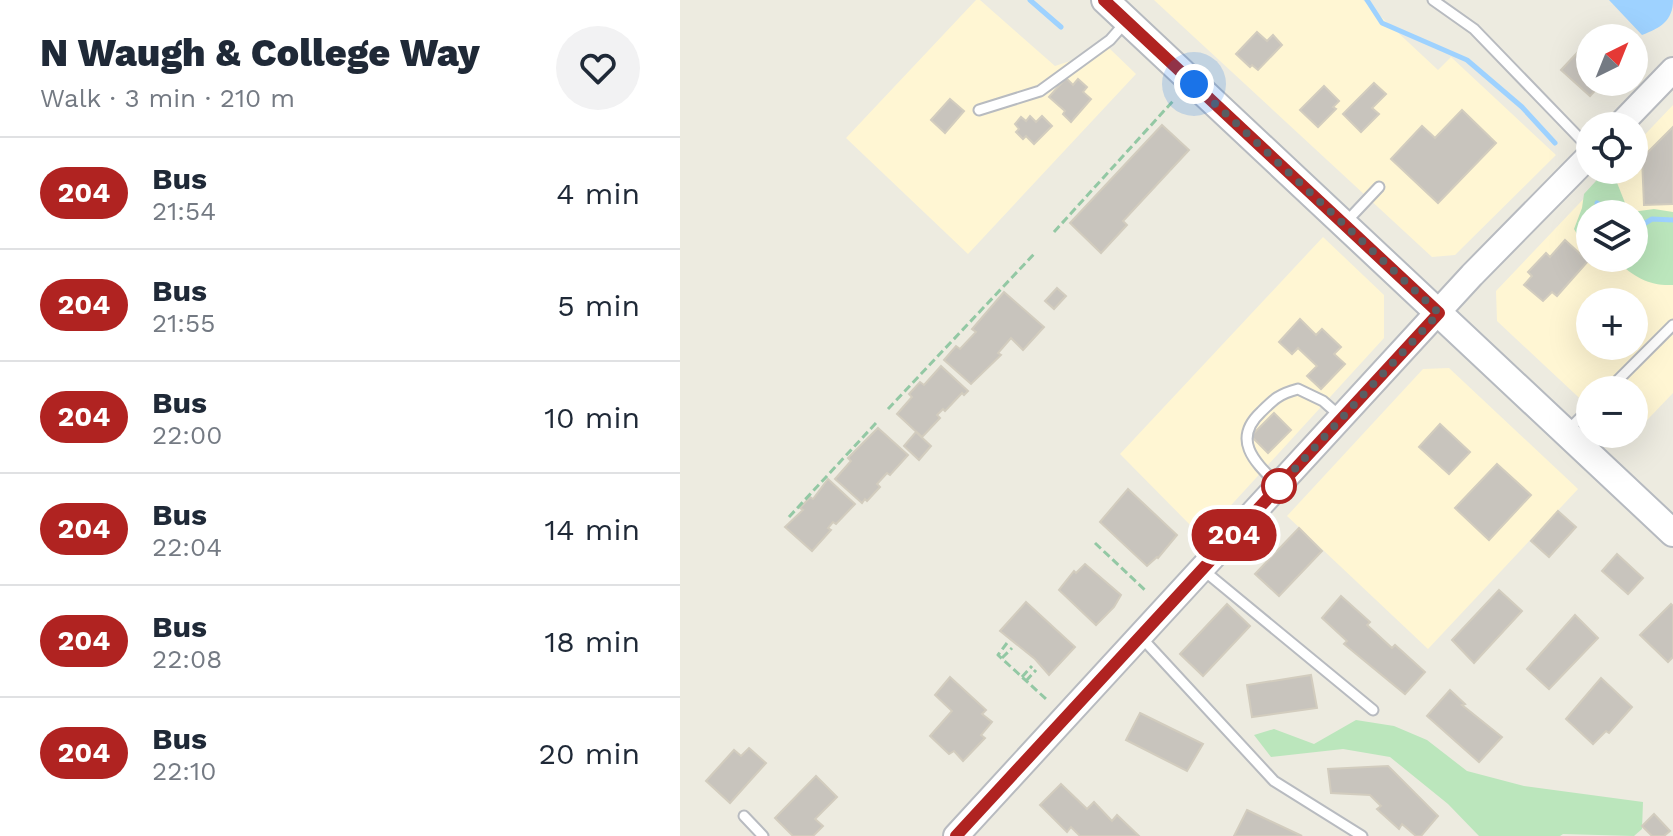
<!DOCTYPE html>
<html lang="en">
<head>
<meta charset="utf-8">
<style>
  :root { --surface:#fff; --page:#f2f2f3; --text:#1f2937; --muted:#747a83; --line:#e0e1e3 }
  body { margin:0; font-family:"Work Sans",sans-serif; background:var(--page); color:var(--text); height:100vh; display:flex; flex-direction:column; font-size:30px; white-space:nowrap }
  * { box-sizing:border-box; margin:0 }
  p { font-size:26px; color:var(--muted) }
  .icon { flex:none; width:44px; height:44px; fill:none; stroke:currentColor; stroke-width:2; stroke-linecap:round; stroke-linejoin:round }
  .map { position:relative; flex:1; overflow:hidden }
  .side { display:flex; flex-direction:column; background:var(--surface); width:680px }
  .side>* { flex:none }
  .badge { padding:0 16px; border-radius:26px; font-size:28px; line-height:52px }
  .needle { width:52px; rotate:43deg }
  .tools { position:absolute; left:896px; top:24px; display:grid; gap:16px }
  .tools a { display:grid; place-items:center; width:72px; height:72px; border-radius:50%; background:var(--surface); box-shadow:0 8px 32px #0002; font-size:40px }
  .you { position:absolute; width:40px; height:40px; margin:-20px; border:6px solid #fff; border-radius:50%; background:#1a73e8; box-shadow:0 0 0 12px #1a73e833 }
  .map>.badge { position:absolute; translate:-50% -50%; box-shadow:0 0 0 4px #fff }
  .round { display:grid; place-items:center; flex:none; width:84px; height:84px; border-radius:42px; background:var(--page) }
  .overview { display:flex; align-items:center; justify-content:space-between; height:136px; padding:0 40px }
  h1 { font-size:38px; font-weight:800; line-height:60px }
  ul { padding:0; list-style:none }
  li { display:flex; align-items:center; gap:24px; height:112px; padding:0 40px; border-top:2px solid var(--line) }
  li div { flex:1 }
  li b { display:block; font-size:30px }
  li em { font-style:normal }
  li .badge { min-width:88px; font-weight:700; text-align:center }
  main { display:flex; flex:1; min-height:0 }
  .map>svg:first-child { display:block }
  .commercial { fill:#fff6d3; fill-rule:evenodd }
  .green { fill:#bbe6bc }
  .water { fill:#9ed2ff }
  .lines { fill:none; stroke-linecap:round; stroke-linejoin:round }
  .stream { stroke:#9ed2ff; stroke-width:5 }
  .building { fill:#c8c4bd; stroke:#d2ccbe; stroke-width:2 }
  .service-casing { stroke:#b8bbc0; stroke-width:13 }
  .tertiary-casing { stroke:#b8bbc0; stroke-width:28 }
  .secondary-casing { stroke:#b6bac0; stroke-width:30 }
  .path { stroke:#93c8a4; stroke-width:3; stroke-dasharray:8 4; stroke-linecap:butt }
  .service { stroke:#fff; stroke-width:9 }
  .tertiary { stroke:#fff; stroke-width:24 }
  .secondary { stroke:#fff; stroke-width:26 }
  .line-casing { stroke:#fff; stroke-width:18 }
  .line { stroke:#b02321; stroke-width:12 }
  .walk { stroke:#595d62; stroke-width:8; stroke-dasharray:0 14.4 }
  .stop-dot { fill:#fff; stroke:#b02321; stroke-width:4 }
</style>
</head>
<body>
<main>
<section class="side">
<div class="overview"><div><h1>N Waugh &amp; College Way</h1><p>Walk · 3 min · 210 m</p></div><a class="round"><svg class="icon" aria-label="heart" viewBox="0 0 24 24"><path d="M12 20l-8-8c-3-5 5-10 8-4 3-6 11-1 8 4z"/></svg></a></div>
<ul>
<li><span class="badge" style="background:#b02321;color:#fff">204</span><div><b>Bus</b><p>21:54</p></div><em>4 min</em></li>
<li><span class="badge" style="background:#b02321;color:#fff">204</span><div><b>Bus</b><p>21:55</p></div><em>5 min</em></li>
<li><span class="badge" style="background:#b02321;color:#fff">204</span><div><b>Bus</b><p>22:00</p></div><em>10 min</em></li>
<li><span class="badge" style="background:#b02321;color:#fff">204</span><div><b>Bus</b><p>22:04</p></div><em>14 min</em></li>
<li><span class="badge" style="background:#b02321;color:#fff">204</span><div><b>Bus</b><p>22:08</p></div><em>18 min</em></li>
<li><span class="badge" style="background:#b02321;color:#fff">204</span><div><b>Bus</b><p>22:10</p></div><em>20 min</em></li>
</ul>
</section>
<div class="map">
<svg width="993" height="836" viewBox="0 0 993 836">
  <rect width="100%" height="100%" fill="#edebe0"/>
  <g class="commercial">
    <polygon points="296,0 300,0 375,66 429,48 456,74 288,254 166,138"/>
    <polygon points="474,0 683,0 758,70 771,57 876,155 775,255 752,257"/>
    <path d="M 993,105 L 993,393 L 946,442 L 937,434 L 954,434 L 954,390 L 910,390 L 910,408 L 817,321 L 816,291 L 931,170 L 954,170 L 954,146 ZM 910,214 L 954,214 L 954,258 L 910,258 ZM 910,302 L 954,302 L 954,346 L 910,346 Z"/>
    <polygon points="643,237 704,295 704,338 522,537 440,454"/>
    <polygon points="769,368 898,489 748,649 607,516 743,369"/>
  </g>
  <g class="green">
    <path d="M 926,170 L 932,170 L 947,208 L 952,212 L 974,209 L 993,212 L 993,285 C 969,286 954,277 937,261 L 937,258 L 954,258 L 954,214 L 910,214 L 910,242 L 900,239 L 894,229 L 902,208 L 904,194 Z"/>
    <polygon points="676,720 714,726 747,740 787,771 844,786 963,802 962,829 954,836 883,834 880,836 799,836 768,804 710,757 663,749 591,757 574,735 594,729 634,744"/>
  </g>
  <path class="water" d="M 929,0 L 993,0 C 993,21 980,28 962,35 Z"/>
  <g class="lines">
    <g class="stream">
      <polyline points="350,0 381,27"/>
      <polyline points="687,0 702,23 787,60 842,107 875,143"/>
      <polyline points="917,203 935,214"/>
      <polyline points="954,226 957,228 972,219 993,220"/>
    </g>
  </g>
  <g class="building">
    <polygon points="577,32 587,41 593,35 602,45 578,70 572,65 570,67 556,54"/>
    <polygon points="910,39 910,82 923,82 910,96 881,70"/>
    <polygon points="386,78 393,85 398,79 407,87 403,92 411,99 391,122 383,114 385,111 369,97"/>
    <polygon points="694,83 706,94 692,108 699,114 681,132 663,114"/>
    <polygon points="644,86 659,101 653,107 656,109 638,127 620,110"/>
    <polygon points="270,99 284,111 265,133 251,120"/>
    <polygon points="782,110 816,143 758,203 711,159 742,126 755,138"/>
    <polygon points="350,116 356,122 362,116 372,126 354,144 346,136 343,139 336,132 339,129 335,124 341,117 346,121"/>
    <polygon points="482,125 509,150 443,221 447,225 421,253 390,223"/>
    <polygon points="993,127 993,204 964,205 962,158"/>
    <polygon points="885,240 908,261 877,296 872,292 863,301 844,285 852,276 848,272 866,253 870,257"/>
    <polygon points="377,288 386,296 374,309 365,301"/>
    <polygon points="324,292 364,327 343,350 331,338 318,353 321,355 291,384 264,360 276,346 280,349 296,332 292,329"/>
    <polygon points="620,319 636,335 642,329 661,347 654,354 665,364 641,389 627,376 637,366 618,348 612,354 599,342"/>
    <polygon points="261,366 288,391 284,395 282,393 265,411 263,409 257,415 260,418 242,437 217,414 232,397 229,394 240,382 244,385"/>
    <polygon points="594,413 611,430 588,453 571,436"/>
    <polygon points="760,424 790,452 769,474 739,447"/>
    <polygon points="198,428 228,455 210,475 207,473 197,484 200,487 187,501 185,499 182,503 155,479 171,461 168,458"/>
    <polygon points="236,432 251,446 239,460 224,446"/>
    <polygon points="817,464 851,495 809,540 775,508"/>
    <polygon points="148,479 175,504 156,524 153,522 148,528 151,530 132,551 105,527 123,510 120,508 130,497 133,499"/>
    <polygon points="448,489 497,535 478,558 477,557 467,566 420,522"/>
    <polygon points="878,511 896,527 869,557 851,541"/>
    <polygon points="619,528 642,551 599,596 575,574"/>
    <polygon points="937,554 963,578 948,594 922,571"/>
    <polygon points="405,564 441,595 434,607 416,625 379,590 394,571 396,573"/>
    <polygon points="819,590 842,611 794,663 772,640"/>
    <polygon points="661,596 690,622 687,625 712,648 715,645 745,672 725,694 664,644 667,641 642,618"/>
    <polygon points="346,602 395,647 369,675 355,659 320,631"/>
    <polygon points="547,604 570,626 523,676 500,654"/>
    <polygon points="991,604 993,606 993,657 988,662 960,635"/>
    <polygon points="895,615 918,638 869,689 847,669"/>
    <polygon points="631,675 637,708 572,717 567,685"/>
    <polygon points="270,677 306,710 302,714 312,722 301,735 305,738 283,761 274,751 269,754 250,736 272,711 255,695"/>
    <polygon points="921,678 952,707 929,733 926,731 913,744 886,719"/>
    <polygon points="770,690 785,704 782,705 822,737 799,762 747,716"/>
    <polygon points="460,713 523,744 507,771 446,740"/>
    <polygon points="69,748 86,763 50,803 26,781 54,750 61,756"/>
    <polygon points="708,766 758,816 741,836 736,836 722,824 719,829 697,809 701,806 690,795 651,793 648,769"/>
    <polygon points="136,776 157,797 135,819 143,826 133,836 113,836 95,818"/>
    <polygon points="381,784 407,809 414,802 432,821 437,815 459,836 400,836 391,827 387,832 360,805"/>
    <polygon points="567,810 622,836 554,836"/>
    <polygon points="974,814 990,831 984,836 972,836 962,826"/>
  </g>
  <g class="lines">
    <g class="service-casing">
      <g id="service">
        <polyline points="753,0 794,29 910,149"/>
        <polyline points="299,110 360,91 430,40 444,24"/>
        <polyline points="666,222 699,187"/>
        <polyline points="928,390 993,325"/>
        <polyline points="888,430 910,408"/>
        <path d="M 599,486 C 577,464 550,441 581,412 C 594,399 599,394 618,389 L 643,401 L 660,416"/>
        <polyline points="522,569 693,710"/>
        <polyline points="460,636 594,781 682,836"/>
        <polyline points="64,816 83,836"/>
      </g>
    </g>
    <g class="tertiary-casing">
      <g id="tertiary">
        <polyline points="939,126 993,70"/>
        <polyline points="276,836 792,275 910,155"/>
      </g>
    </g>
    <g class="secondary-casing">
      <polyline id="secondary" points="425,0 993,533"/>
    </g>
    <g class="path">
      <polyline points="374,232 493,101"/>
      <polyline points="208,409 354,254"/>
      <polyline points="109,517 196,423"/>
      <polyline points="415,543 467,592"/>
      <polyline points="327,643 318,655 366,699"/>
      <polyline points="322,658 332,648"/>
      <polyline points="342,677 352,666"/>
      <polyline points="346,681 356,670"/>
    </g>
    <use href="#service" class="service"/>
    <use href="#tertiary" class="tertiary"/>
    <use href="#secondary" class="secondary"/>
  </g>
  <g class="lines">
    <g class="line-casing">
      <polyline id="line" points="276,836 759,313 424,0"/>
    </g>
    <use href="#line" class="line"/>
    <polyline class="walk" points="514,84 759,313 599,486"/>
  </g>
  <circle class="stop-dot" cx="599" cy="486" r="16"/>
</svg>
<div class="tools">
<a><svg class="needle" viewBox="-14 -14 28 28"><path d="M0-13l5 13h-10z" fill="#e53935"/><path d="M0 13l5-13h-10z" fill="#747a83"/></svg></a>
<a><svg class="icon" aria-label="locate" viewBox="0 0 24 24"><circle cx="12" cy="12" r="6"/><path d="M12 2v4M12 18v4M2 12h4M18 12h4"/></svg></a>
<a><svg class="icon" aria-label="layers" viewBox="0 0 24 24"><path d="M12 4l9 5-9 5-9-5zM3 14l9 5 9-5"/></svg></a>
<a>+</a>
<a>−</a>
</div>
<div class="you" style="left:514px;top:84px"></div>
<b class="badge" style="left:554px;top:535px;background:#b02321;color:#fff">204</b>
</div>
</main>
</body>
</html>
